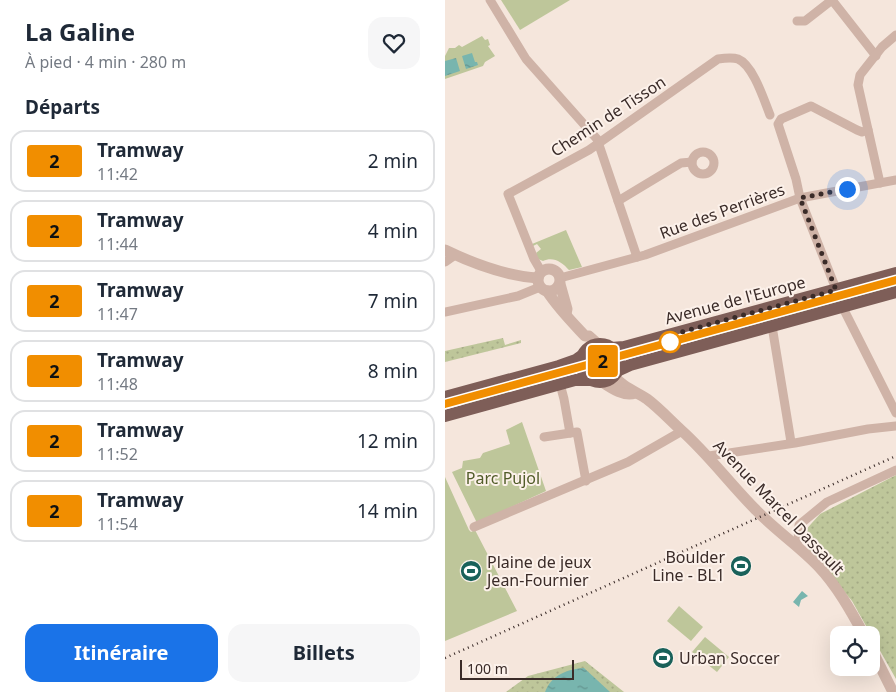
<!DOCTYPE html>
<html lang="fr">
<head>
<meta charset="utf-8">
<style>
  :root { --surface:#fff; --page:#f6f6f7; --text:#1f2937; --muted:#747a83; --line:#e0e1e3; --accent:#1a73e8 }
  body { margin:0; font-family:"Noto Sans",sans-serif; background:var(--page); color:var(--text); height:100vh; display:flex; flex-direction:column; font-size:19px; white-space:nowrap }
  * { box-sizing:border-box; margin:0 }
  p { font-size:16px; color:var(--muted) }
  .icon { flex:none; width:28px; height:28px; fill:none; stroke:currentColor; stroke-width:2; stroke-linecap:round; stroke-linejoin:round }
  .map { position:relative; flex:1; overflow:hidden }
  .sheet { display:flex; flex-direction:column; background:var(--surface); width:445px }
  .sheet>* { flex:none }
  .badge { padding:0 10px; border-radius:4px; font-size:18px; line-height:32px }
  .buttons { position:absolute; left:385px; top:626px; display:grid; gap:10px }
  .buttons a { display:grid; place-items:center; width:50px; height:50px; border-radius:10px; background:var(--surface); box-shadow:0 5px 20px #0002; font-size:25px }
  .scale { position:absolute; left:15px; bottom:12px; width:114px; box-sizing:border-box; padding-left:5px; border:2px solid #3a2b28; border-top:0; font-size:14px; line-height:18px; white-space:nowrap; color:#3a2b28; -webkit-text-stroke:4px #fcf1ea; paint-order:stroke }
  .you { position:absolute; width:25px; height:25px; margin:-12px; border:4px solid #fff; border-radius:50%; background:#1a73e8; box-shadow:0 0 0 8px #1a73e833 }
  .map>.badge { position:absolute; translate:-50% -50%; box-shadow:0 0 0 2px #fff }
  h2 { padding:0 25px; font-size:19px; line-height:45px }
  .round { display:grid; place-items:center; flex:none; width:52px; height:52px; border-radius:15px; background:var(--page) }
  .head { display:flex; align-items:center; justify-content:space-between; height:85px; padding:0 25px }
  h1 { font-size:24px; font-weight:700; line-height:38px }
  .button { display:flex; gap:10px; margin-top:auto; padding:10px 25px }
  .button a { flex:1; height:58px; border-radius:15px; background:var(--accent); color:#fff; font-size:20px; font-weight:700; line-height:58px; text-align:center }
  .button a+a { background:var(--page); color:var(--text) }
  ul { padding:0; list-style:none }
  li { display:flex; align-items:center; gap:15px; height:62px; margin:0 10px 8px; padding:0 15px; border:2px solid var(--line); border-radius:15px }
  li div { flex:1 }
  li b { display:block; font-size:19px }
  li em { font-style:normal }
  li .badge { min-width:55px; font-weight:700; text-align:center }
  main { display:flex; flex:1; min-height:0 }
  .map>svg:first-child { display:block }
  .grass { fill:url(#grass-dots) }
  .park { fill:#bec69a }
  .water { fill:url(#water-ripples) }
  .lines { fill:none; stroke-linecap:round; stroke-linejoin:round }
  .minor { stroke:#cfb3a7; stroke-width:9 }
  .tertiary { stroke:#cfb3a7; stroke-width:11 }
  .primary { stroke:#7e5e58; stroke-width:12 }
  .tram { stroke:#3a2b28; stroke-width:1 }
  .rail { stroke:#3a2b28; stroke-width:2.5; stroke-dasharray:1 4; stroke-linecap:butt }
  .line-casing { stroke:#fff; stroke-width:11 }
  .line { stroke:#f18e00; stroke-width:8 }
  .walk { stroke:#3a2b28; stroke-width:5; stroke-dasharray:0 9 }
  .stop-dot { fill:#fff; stroke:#f18e00; stroke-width:2.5 }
  .labels { text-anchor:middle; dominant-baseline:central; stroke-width:4; stroke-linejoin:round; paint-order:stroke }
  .street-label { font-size:16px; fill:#3a2b28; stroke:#fcf1ea }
  .park-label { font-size:16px; fill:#515c29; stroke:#fcf1ea }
  .poi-label { font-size:16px; fill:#3a2b28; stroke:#fcf1ea; text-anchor:start }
</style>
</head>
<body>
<main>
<section class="sheet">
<div class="head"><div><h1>La Galine</h1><p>À pied · 4 min · 280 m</p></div><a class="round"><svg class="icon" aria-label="heart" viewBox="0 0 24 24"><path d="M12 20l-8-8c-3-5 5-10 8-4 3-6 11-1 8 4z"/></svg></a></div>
<h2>Départs</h2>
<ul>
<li><span class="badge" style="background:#f18e00;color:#111">2</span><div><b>Tramway</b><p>11:42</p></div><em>2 min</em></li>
<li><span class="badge" style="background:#f18e00;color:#111">2</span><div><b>Tramway</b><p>11:44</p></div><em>4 min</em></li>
<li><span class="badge" style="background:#f18e00;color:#111">2</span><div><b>Tramway</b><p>11:47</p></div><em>7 min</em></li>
<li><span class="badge" style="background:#f18e00;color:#111">2</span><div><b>Tramway</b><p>11:48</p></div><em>8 min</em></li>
<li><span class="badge" style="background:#f18e00;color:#111">2</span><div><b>Tramway</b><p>11:52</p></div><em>12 min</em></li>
<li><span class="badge" style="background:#f18e00;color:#111">2</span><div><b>Tramway</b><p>11:54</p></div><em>14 min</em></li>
</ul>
<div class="button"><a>Itinéraire</a><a>Billets</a></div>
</section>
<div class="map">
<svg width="451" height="692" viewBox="0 0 451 692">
  <defs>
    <pattern id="grass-dots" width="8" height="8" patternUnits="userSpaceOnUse" patternTransform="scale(1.25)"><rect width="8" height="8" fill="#bec69a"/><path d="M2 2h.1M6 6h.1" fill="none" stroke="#a4aa85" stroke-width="1.8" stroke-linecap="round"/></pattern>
    <pattern id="water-ripples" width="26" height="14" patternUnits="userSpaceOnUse" patternTransform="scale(1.25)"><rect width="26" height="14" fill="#78b5ae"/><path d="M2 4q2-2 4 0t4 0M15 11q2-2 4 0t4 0" fill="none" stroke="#63938e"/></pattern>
  </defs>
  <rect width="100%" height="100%" fill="#f5e6dc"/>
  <g class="grass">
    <polygon points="451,275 451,289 408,301 404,288"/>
    <polygon points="400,292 403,302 253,343 249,331"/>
    <polygon points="58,338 60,345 76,340 76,343 0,362 0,351"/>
    <circle cx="155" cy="363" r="13"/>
    <polygon points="121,366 124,380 18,408 15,395"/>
    <polygon points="451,475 451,679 407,601 364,550 357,534 375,514"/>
    <polygon points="140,661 179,692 61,692 83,676"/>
  </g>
  <g class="park">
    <polygon points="56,0 125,0 75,30"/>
    <polygon points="37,36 40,40 43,39 45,45 43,46 50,56 40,62 38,66 0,79 0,56 4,48 10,48 14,45 17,47"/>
    <path d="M 121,230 L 137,267 L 124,270 C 117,262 108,256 98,261 L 93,259 L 91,253 L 96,249 L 92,244 L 88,246 L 87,244 Z"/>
    <polygon points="77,422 101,491 32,523 7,472 17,468 18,461 35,458 38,453 65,444 61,430"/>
    <polygon points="0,477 24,530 26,532 30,530 72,611 0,641"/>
    <polygon points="234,606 258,627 246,641 222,621"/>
    <polygon points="260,637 284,657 272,672 247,652"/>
  </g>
  <g class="water">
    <polygon points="27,53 30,62 32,62 33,65 21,69 17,56"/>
    <polygon points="11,58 15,71 0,76 0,61"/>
    <polygon points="357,591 363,596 356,600 354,607 348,602"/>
    <path d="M 139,668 L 165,692 L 100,692 C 106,675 123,669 139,668 Z"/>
  </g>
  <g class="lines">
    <g class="minor">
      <polyline points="45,0 81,59 152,139 192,257"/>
      <polyline points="352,21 360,21 387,0 431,56"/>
      <circle cx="258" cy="163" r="11"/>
      <polyline points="435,183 415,94 413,85 415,75 437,47 451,35"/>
      <polyline points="173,201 236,163 247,162"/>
      <polyline points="0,262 10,255"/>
      <path d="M 96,271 L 89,259 L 63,194 L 144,150 L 273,59 C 280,58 287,57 293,59 C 308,65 319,100 325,115"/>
      <polyline points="115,278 200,255 355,198 451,180"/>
      <polyline points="391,289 355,198 351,179 333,124 336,119 366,106 412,130 417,132 423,130"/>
      <polyline points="397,306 451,413"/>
      <polyline points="0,312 73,296 95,287"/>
      <polyline points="327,326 346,442"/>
      <polyline points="115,384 119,399 125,433"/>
      <polyline points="99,437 132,432 141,481"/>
      <polyline points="264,456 350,443 423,429 451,426"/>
      <polyline points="29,527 183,462 237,431"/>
      <polyline points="351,545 353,541 354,525 382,502 451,470"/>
    </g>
    <g class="tertiary">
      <path d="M 0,250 C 29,264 60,276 93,278"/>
      <circle cx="104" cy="280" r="11"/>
      <polyline points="115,284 122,309 121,314"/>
      <path d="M 102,291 C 113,308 126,321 140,336 L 144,336 L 153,344"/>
      <path d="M 169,375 C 176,387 192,392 202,399 C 214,408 225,420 236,430 C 264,455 285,484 311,510 C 330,530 354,546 373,566 C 392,586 406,611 419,635"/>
      <path d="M 157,382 C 166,388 179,397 190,393"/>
      <polyline points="426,648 448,692"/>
    </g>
    <g class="primary">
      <circle cx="155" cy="363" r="19"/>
      <polyline points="166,348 179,347 451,273"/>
      <polyline points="172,371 185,365 451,292"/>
      <polyline points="0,397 114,366 131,360 138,355"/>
      <polyline points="0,416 130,380 145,380"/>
    </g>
    <polyline class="tram" points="0,408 451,284"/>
    <polyline class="rail" points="0,658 451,456"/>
  </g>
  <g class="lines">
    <g class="line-casing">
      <polyline id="line" points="0,404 451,280"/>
    </g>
    <use href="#line" class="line"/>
    <polyline class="walk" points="225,342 229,334 391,290 355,198 402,189"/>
  </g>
  <defs>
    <g id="stadium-disc" transform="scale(1.125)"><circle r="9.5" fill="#19615a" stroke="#fcf1ea"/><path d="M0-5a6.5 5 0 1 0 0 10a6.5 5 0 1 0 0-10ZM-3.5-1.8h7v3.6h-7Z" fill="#fff"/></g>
  </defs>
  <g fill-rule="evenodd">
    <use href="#stadium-disc" x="296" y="566"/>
    <use href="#stadium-disc" x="26" y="571"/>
    <use href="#stadium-disc" x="218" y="658"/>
  </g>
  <circle class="stop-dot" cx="225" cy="342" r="10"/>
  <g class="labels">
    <g class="street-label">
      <text transform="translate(163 116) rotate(-33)">Chemin de Tisson</text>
      <text transform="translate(277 211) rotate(-20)">Rue des Perrières</text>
      <text transform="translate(290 300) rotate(-15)">Avenue de l'Europe</text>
      <text transform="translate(334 507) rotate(46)">Avenue Marcel Dassault</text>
    </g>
    <g class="park-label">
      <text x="58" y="478">Parc Pujol</text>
    </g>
    <g class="poi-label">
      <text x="280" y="557" text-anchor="end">Boulder<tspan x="280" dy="18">Line - BL1</tspan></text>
      <text x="42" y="562">Plaine de jeux<tspan x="42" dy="18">Jean-Fournier</tspan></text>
      <text x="234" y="658">Urban Soccer</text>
    </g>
  </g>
</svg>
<div class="buttons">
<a><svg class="icon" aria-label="locate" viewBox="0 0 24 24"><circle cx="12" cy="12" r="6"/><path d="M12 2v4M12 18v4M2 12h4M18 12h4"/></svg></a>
</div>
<div class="scale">100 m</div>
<div class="you" style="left:402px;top:189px"></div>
<b class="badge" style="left:158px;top:361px;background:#f18e00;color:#111">2</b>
</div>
</main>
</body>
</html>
